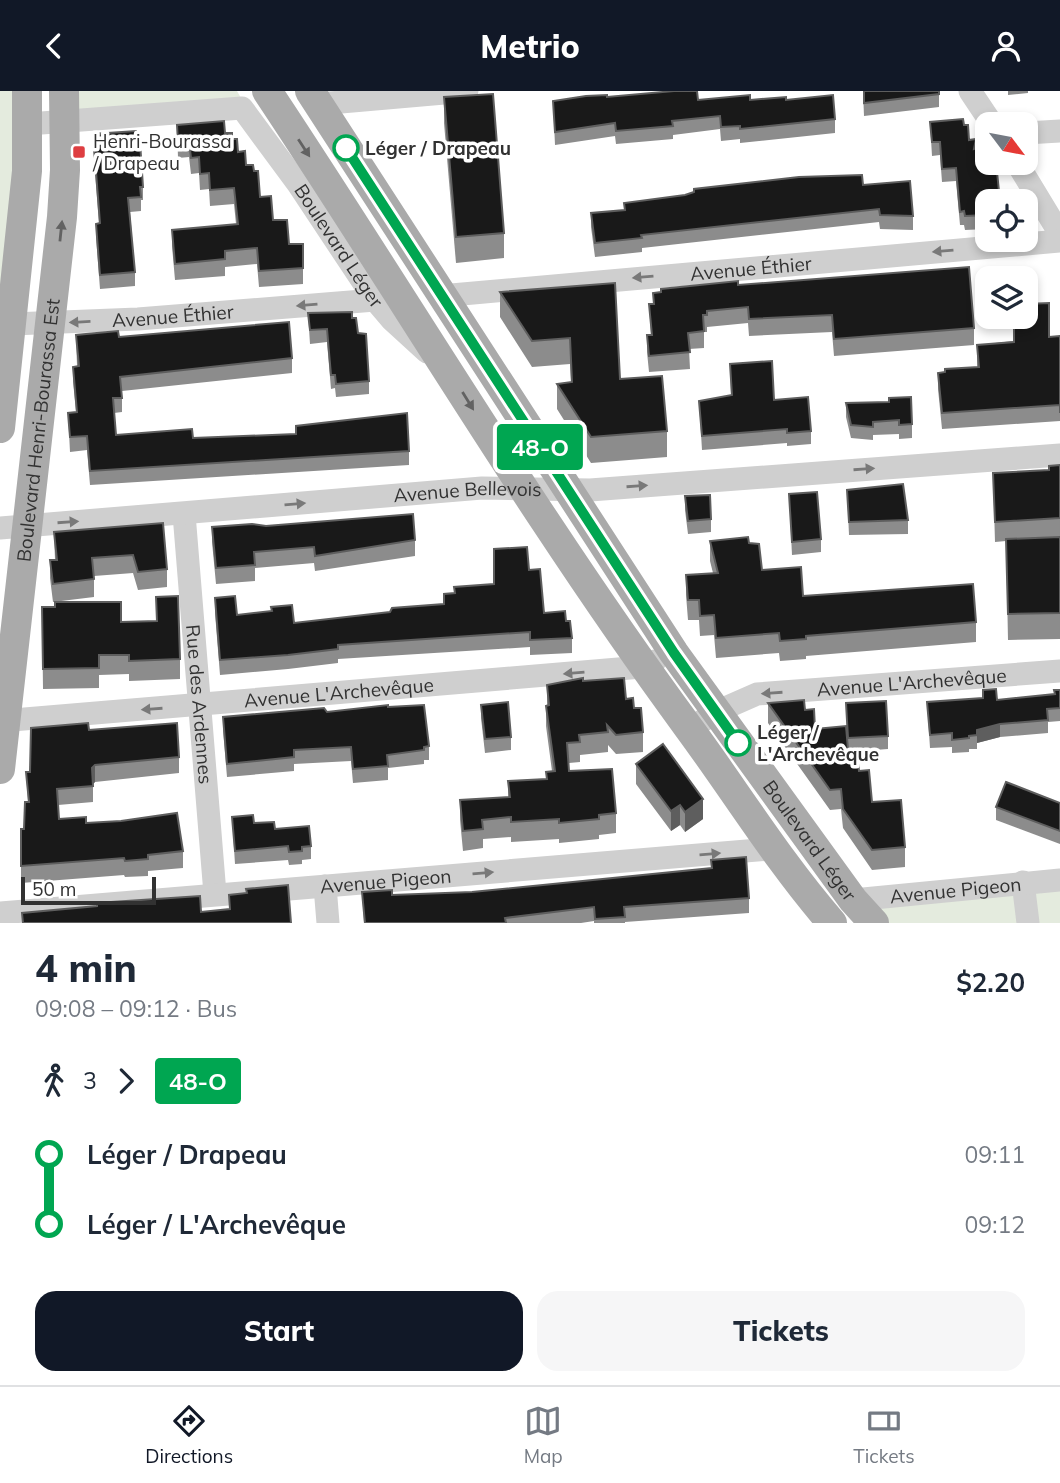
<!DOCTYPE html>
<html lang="en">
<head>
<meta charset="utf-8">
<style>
  :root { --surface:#fff; --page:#f6f6f7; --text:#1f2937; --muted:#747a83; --line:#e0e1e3; --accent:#111827 }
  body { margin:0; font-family:Mulish,sans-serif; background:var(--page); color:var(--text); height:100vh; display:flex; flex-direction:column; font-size:26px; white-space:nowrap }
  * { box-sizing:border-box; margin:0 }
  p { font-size:23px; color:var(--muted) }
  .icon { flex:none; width:38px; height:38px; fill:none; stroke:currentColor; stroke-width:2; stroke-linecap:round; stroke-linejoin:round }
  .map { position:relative; height:832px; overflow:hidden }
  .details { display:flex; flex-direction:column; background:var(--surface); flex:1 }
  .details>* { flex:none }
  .badge { padding:0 14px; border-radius:5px; font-size:24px; line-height:46px }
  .needle { width:46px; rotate:122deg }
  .buttons { position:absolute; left:975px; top:21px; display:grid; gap:14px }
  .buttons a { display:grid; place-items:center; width:63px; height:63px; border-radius:14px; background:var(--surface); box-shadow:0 4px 10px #0003; font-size:35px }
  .scale { position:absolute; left:21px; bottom:18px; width:135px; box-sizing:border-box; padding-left:7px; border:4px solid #323232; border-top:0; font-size:19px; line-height:24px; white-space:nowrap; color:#323232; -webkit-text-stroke:5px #fff; paint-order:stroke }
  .map>.badge { position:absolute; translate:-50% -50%; box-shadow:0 0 0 4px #fff }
  .legs { display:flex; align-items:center; gap:10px; height:77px; padding:0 35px; font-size:23px }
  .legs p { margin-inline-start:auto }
  .head { display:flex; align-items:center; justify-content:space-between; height:119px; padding:0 35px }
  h1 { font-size:38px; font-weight:800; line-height:52px }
  .button { display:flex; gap:14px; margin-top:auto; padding:14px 35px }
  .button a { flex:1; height:80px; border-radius:21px; background:var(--accent); color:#fff; font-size:28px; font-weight:800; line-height:80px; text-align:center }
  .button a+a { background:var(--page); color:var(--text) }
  ul { padding:0 35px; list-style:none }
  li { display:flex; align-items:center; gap:24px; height:70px; font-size:26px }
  li i { display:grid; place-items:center; width:10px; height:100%; margin:0 9px; background:currentColor }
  li i::after { content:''; width:18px; height:18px; margin:-9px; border:5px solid; border-radius:50%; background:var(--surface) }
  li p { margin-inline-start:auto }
  li:first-child i { background:linear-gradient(#0000 50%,currentColor 0) }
  li:last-child i { background:linear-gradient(currentColor 50%,#0000 0) }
  header { display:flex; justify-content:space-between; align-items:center; height:91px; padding:0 35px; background:var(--accent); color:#fff; font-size:32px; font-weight:800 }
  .tabs { display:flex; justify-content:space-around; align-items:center; height:98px; border-top:2px solid var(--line); background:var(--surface); font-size:19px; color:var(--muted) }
  .tabs a { display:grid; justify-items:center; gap:4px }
  .tabs .selected { color:var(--accent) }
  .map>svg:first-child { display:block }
  .green { fill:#e4ebde }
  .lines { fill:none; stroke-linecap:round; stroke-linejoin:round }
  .minor { stroke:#cfcfcf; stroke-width:23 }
  .major { stroke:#aaa; stroke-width:30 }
  .wall { fill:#8c8c8c }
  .shaded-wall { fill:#5e5e5e }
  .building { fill:#191919; stroke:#5e5e5e; stroke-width:2 }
  .oneway { fill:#626262 }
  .oneway2 { fill:#797979 }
  .line-1-casing { stroke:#fff; stroke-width:16 }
  .line-1 { stroke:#00a651; stroke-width:10 }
  .stop-1-dot { fill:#fff; stroke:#00a651; stroke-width:3.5 }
  .poi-dot { fill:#de3e41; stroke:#fff; stroke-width:2.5 }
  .labels { text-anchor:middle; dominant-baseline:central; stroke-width:7; stroke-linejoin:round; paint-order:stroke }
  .poi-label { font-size:19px; fill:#323232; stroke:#fff; text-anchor:start }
  .stop-label { font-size:19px; font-weight:bold; fill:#323232; stroke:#fff; text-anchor:start }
  .street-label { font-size:19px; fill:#323232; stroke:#fff }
</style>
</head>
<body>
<header><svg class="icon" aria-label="back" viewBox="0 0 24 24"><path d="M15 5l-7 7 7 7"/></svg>Metrio<svg class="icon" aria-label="person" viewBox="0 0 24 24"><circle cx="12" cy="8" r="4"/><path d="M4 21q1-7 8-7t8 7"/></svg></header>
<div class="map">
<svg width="1060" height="832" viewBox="0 0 1060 832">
  <rect width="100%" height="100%" fill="#fff"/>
  <g class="green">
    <path d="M 0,0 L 14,0 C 17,77 8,153 0,228 Z"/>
    <polygon points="68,0 237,0 241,7 69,26"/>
    <polygon points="1060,790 1060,832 874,832 878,808"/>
  </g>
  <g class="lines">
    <g class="minor">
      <polyline points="970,0 992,33"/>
      <polyline points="318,13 467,0"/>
      <path id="s1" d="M 28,33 L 242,17 L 298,93 L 375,209 L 392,229 L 427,261"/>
      <polyline points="1026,42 1060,40"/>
      <polyline points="1017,72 1060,143"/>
      <path id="s2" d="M 440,205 L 1060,150"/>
      <path id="s3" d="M 12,233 L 138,228 L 375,209"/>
      <path id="s4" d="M 184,423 L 215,803"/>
      <path id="s5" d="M 0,437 L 482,397 L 590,399 L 1060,364"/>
      <path id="s6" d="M 0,630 L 642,576 L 655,570"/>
      <path id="s7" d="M 690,638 L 716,621 L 757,603 L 1060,580"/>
      <polyline points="1023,791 1028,832"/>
      <polyline points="325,795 328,832"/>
      <path id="s8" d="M 853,809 L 1060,789"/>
      <path id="s9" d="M 0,822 L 771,758"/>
    </g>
    <g class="major">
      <path d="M 267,0 C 408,212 537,431 688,636 C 736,701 778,770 832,832"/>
      <path id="s10" d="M 310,0 L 674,562 L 853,809 L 874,832"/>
      <polyline points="0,337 27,80 27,0"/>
      <path id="s11" d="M 0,678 L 62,126 L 65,79 L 64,0"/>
    </g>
  </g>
  <g class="wall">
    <polygon points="863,0 939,3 939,16 864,25"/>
    <polygon points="1008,0 1028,0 1028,2 1008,4"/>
    <polygon points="444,6 504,142 504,167 456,172 444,32"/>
    <polygon points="607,6 698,9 786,9 835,28 835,42 740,52 740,48 721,50 720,38 673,44 673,48 616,53 615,45 555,54 553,10"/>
    <polygon points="930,31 964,34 969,49 976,58 987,110 987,138 965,139 964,134 960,134 956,90 942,91 940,64 932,65"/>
    <polygon points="177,34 225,42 232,48 238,61 246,74 254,80 260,106 273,129 289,153 303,153 303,193 259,196 257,173 225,176 225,185 175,189 172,155 172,139 236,133 234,113 210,115 209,98 200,99 199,82 191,83 189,66 178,67"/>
    <polygon points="93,43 137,51 143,96 143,109 141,109 141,120 130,121 135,181 135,195 100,198 96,146 96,133 99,133 93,56"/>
    <polygon points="863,94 913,125 913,139 880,138 879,131 642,157 642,161 595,166 591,136 591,122 624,119 685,104"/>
    <polygon points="615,192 620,288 667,340 667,366 591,372 557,318 557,293 571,291 570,273 532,276 500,226 500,201"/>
    <polygon points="738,194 974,237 974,254 834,265 832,241 749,245 748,232 707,236 707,241 704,241 704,257 689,258 690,278 649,281 647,261 647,244 651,244 649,213 653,213 653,202"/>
    <polygon points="308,222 352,227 358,242 369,290 369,303 336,306 335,297 331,298 327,251 310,253"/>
    <polygon points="76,244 119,246 292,267 292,282 122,300 122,321 114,322 116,344 193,347 409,360 409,374 90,394 87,359 70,361 68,322 76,321 73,290 73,276 77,275"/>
    <polygon points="1060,245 1060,339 1060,330 942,338 938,298 938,282 977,276 977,254"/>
    <polygon points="730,273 811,340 811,353 787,355 787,352 702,359 699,310 731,304"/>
    <polygon points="846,312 912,333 912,347 899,348 899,343 873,344 873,349 851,347 846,326"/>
    <polygon points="1060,374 1060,548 1008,549 1006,450 995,451 993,382 1049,379"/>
    <polygon points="847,399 908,429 908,443 849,444"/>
    <polygon points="789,403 821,448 821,461 792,464"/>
    <polygon points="685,405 711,428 711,441 688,443 685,419"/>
    <polygon points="163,432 167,478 167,496 138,499 133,482 94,485 94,506 53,511 50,487 50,469 55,469 54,441"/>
    <polygon points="266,435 415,449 415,465 315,480 314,472 255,477 255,490 216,493 212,451 212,436"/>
    <polygon points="710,450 749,452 762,479 803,505 976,531 976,551 806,565 806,568 780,570 779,562 716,567 714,544 700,545 699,529 688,529 686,504 686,484 713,482 710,470"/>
    <polygon points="529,479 544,522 566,530 572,547 572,562 530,564 530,556 338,568 338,572 288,578 220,584 215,522 215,507 237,524 294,532 390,521 444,513 444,503 454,502 494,493"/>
    <polygon points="156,506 180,568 180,588 129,590 129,583 99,584 99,597 43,598 42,516 121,531 156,530"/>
    <polygon points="583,590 626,608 634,617 643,641 643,661 616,663 608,654 608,661 580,664 580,671 569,672 569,680 616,722 616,742 599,744 599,748 559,752 559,748 511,751 511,746 483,748 483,757 463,760 460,729 460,709 508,706 508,690 546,688 546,681 552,680 546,635 546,615 547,615 547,594"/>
    <polygon points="1060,599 1060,630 1048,631 1048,642 1000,646 977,652 977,658 969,658 969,661 952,662 952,656 930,657 927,611 997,609 1054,604"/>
    <polygon points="768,612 805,619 815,638 859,680 872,711 905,756 905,776 872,779 843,737 841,718 830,719 768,632"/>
    <polygon points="846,612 888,645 888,658 848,661"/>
    <polygon points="481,614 511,646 511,659 485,662 481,627"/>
    <polygon points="388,616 429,655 429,669 424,669 424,673 388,677 388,689 353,692 351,670 294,673 294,680 227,686 223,639 223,626 327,621"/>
    <polygon points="89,639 179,666 179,682 95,691 93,693 93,711 58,714 59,728 86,732 183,760 183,777 148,780 148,785 125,786 124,784 21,792 21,738 24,738 28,711 26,681 30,681"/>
    <polygon points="636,673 703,728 685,741 680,734 671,740 636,693"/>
    <polygon points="1060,712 1060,753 996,729 996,716"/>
    <polygon points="232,726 254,732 275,738 311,755 311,768 302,769 302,773 289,774 288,769 235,773"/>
    <polygon points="711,769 749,807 749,822 625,831 625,832 594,832 594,830 581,832 364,832 362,801 392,804 472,801 711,777"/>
  </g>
  <g class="shaded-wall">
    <polygon points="1000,633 1000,646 977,652 977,639"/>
    <polygon points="95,674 95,691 92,694 92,677"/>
    <polygon points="703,708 703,728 685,741 685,721"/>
    <polygon points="680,714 680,734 671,740 671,720"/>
  </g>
  <g class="building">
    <polygon points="674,0 697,0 698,9 750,4 750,9 786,6 786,9 833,4 835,28 740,38 740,35 721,36 720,25 672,30 673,35 616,40 615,32 555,41 553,10 586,5 607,4 607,6"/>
    <polygon points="864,0 939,0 939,3 864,12"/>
    <polygon points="493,3 504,142 456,146 444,6"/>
    <polygon points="963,28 964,34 968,34 969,49 976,48 974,58 982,55 989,81 997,81 1000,110 987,110 987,124 965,125 964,120 960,121 956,77 942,78 940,51 932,51 930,31"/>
    <polygon points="224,30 225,42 232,42 232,48 237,48 238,61 245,60 246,74 253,74 254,80 258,80 260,106 271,105 273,129 287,129 289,153 303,153 303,177 259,180 257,157 225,160 225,168 175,173 172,139 238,133 234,97 210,99 209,82 200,83 199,66 191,67 189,50 178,51 177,34"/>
    <polygon points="136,40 137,51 140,51 143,96 140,96 141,106 128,107 135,181 100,184 96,133 100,132 93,43"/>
    <polygon points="862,84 863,94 910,90 913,125 880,124 879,118 641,144 642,147 595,152 591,122 625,119 624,112 685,104 694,101 694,98 799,86"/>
    <polygon points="969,176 974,237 834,248 832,224 749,228 748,216 707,220 707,224 703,224 704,240 688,242 690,261 649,265 647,244 652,244 649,213 654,213 653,202 661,201 661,198 738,190 738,194"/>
    <polygon points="615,192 620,288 662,285 667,340 591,346 557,293 572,291 570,247 532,250 500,201"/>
    <polygon points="1049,212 1049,246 1060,245 1060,322 1060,314 942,322 938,282 945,281 945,278 979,276 977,254 1014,251 1014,226 1026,226 1026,213"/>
    <polygon points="352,221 352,227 356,227 358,242 366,243 369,290 336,293 335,284 331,284 327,238 310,239 308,222"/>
    <polygon points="289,231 292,267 120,286 122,307 113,307 116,344 192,338 193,347 296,343 296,335 407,322 409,360 90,380 87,345 70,346 68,322 77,321 73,276 79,275 76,244 118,240 119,246"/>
    <polygon points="772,270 774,309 808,306 811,340 787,342 787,338 702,345 699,310 732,304 730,273"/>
    <polygon points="911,306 912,333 899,334 899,329 873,331 873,336 851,334 846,312 889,311 889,307"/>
    <polygon points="1060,374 1060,427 995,431 993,382 1049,379 1049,375"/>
    <polygon points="903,393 908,429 849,431 847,399"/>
    <polygon points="817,401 821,448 792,451 789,403"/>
    <polygon points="710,404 711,428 688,430 685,405"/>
    <polygon points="413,423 415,449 315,465 314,456 254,461 255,474 216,477 212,436 252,433 266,435"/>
    <polygon points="163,432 167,478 138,481 133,464 92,467 94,488 53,493 50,469 57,469 54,441"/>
    <polygon points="748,446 749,452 759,453 762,479 801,476 803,505 973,493 976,531 806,545 806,548 780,550 779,542 716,547 714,524 700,525 699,509 688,509 686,484 718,482 710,450"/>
    <polygon points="1060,446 1060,522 1008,523 1006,448"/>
    <polygon points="527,456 529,479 540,478 544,522 565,520 566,530 570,530 572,547 530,549 530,541 338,554 338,558 288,564 220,569 215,507 235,505 237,524 272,520 271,516 292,514 294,532 390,521 392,517 444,513 444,503 455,502 454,496 494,493 494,458"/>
    <polygon points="178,505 180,568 129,570 129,564 99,564 99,577 43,578 42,516 55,516 55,511 121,511 121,531 157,530 156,506"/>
    <polygon points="583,587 583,590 624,587 626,608 633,607 634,617 641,617 643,641 616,644 607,634 608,641 579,644 580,651 567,652 569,680 612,678 616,722 599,724 599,728 559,732 559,728 511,731 511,726 482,729 483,738 463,740 460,709 510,706 508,690 547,688 546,681 555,680 546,615 549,614 547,594"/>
    <polygon points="996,598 997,609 1055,603 1054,599 1060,599 1060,617 1047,618 1048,629 1000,633 977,639 977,644 969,645 969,647 952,649 952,642 930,644 927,611 983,607 983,599"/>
    <polygon points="804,609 805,619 814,618 815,638 846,635 849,670 858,670 859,680 869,679 872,711 901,709 905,756 872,759 843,718 841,698 830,699 768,612"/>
    <polygon points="886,610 888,645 848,647 846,612"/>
    <polygon points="508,611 511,646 485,648 481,614"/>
    <polygon points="388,614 388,616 424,614 429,655 424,656 424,659 387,664 388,675 353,678 351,656 294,659 294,666 227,673 223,626 324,617 327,621"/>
    <polygon points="88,632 89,639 177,632 179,666 95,674 92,677 93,695 57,698 59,728 86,726 86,732 121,730 177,722 183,760 148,764 148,768 125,770 124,767 21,775 21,738 24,738 25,711 29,711 26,681 30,681 31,637"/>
    <polygon points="663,653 703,708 685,721 680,714 671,720 636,673"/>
    <polygon points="1006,691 1060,712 1060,740 996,716"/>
    <polygon points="253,724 254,732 274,731 275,738 309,735 311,755 302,756 302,760 289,761 288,755 235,760 232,726"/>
    <polygon points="746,766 749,807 624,816 625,826 595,828 594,816 505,827 506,832 365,832 362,801 392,799 392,804 472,801 712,777 711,769"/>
    <polygon points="288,794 291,832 23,832 22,822 97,815 97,812 200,805 201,821 230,818 229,804 247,802 246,798"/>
  </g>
  <defs><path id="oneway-solid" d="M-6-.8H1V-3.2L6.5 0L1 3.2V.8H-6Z" transform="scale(1.75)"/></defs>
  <g class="oneway">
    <use href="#oneway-solid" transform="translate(304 57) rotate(57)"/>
    <use href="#oneway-solid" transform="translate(61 140) rotate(-84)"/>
    <use href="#oneway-solid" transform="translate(468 310) rotate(58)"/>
  </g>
  <g class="oneway2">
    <use href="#oneway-solid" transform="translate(943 160) rotate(175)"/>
    <use href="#oneway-solid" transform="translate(643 186) rotate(175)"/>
    <use href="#oneway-solid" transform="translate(307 214) rotate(175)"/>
    <use href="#oneway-solid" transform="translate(80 231) rotate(177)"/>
    <use href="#oneway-solid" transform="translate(864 378) rotate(-4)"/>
    <use href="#oneway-solid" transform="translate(637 395) rotate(-4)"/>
    <use href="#oneway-solid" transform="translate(295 413) rotate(-5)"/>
    <use href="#oneway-solid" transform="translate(68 431) rotate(-4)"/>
    <use href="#oneway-solid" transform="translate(574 582) rotate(175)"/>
    <use href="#oneway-solid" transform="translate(772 602) rotate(176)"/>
    <use href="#oneway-solid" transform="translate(152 618) rotate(176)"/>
    <use href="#oneway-solid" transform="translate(710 763) rotate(-5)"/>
    <use href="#oneway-solid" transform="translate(483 782) rotate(-5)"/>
  </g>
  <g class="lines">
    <g class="line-1-casing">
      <polyline id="line-1" points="346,57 674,562 738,652"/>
    </g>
    <use href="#line-1" class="line-1"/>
  </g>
  <g class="stop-1-dot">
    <circle cx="346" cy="57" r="12"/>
    <circle cx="738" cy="652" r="12"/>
  </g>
  <rect class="poi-dot" x="72" y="54" width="14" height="14" rx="3.5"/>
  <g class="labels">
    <g class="poi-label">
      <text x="93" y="50">Henri-Bourassa<tspan x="93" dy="22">/ Drapeau</tspan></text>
    </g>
    <g class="stop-label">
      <text x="365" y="57">Léger / Drapeau</text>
      <text x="757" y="641">Léger /<tspan x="757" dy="22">L'Archevêque</tspan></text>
    </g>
    <g class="street-label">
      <text stroke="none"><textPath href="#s1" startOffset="383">Boulevard Léger</textPath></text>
      <text stroke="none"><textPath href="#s2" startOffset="312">Avenue Éthier</textPath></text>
      <text stroke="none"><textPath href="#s3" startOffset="161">Avenue Éthier</textPath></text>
      <text stroke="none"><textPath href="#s11" startOffset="341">Boulevard Henri-Bourassa Est</textPath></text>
      <text stroke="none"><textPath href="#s5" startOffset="469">Avenue Bellevois</textPath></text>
      <text stroke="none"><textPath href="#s7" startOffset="231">Avenue L'Archevêque</textPath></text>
      <text stroke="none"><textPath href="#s6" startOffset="340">Avenue L'Archevêque</textPath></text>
      <text stroke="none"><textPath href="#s4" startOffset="191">Rue des Ardennes</textPath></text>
      <text stroke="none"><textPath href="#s10" startOffset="901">Boulevard Léger</textPath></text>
      <text stroke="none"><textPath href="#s9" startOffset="387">Avenue Pigeon</textPath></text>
      <text stroke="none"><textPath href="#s8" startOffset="103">Avenue Pigeon</textPath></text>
    </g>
  </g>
</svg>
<div class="buttons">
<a><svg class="needle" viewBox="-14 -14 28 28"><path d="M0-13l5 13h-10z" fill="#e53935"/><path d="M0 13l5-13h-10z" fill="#747a83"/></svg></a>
<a><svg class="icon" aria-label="locate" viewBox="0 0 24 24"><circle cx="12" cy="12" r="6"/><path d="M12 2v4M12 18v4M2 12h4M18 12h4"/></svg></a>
<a><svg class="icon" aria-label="layers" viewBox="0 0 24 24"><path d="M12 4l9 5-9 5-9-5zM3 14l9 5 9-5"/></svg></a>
</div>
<div class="scale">50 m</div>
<b class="badge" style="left:540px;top:356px;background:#00a651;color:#fff">48-O</b>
</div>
<section class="details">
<div class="head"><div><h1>4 min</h1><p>09:08 – 09:12 · Bus</p></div><b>$2.20</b></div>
<div class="legs"><svg class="icon" aria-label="walk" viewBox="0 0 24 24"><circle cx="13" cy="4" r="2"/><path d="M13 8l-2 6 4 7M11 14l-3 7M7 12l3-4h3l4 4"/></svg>3<svg class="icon" aria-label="forward" viewBox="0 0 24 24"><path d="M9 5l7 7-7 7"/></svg><b class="badge" style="background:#00a651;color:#fff">48-O</b></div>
<ul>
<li><i style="color:#00a651"></i><b>Léger / Drapeau</b><p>09:11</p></li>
<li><i style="color:#00a651"></i><b>Léger / L'Archevêque</b><p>09:12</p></li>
</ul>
<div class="button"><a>Start</a><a>Tickets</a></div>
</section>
<nav class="tabs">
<a class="selected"><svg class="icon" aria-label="directions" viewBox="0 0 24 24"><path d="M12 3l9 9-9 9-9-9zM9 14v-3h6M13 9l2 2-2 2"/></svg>Directions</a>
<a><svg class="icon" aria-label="map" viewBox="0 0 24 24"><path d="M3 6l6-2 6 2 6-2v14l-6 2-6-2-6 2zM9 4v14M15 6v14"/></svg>Map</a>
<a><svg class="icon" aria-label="tickets" viewBox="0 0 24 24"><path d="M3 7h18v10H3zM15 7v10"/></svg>Tickets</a>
</nav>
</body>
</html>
